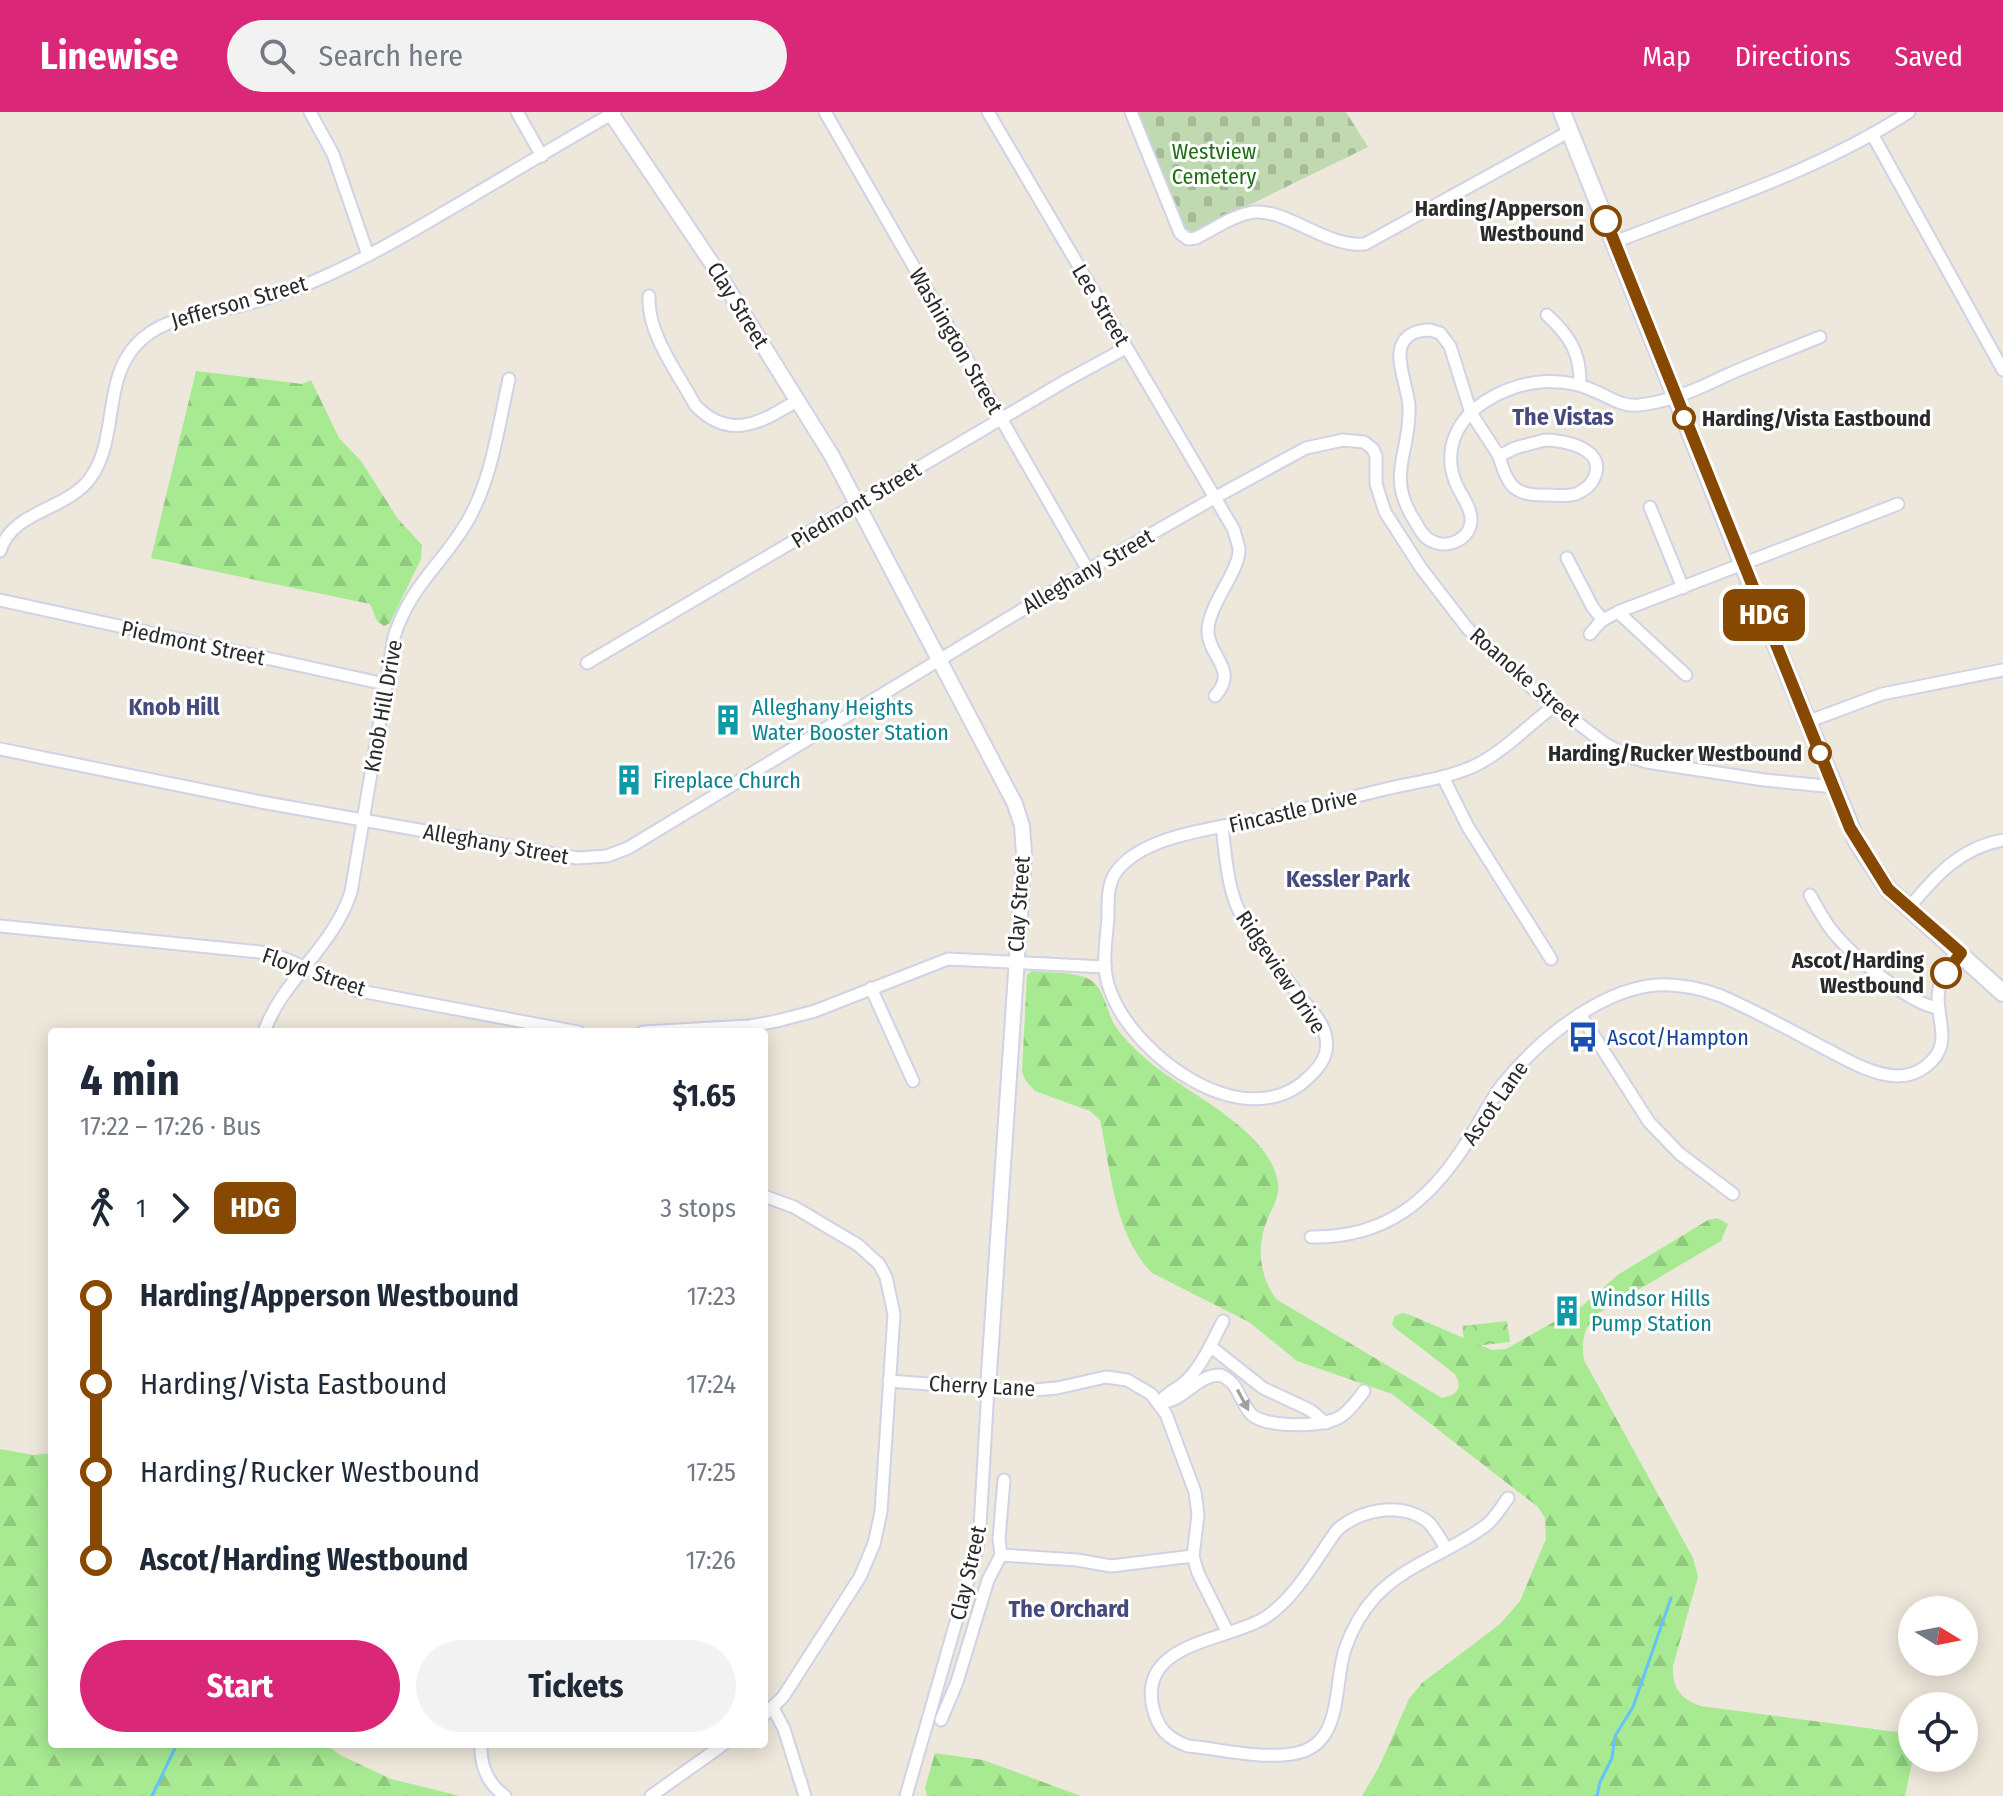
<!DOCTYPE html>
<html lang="en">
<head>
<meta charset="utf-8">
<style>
  :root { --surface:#fff; --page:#f2f2f3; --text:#1f2937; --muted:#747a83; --accent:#db2777 }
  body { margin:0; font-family:"Fira Sans Condensed",sans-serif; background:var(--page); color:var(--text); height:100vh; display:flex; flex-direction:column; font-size:30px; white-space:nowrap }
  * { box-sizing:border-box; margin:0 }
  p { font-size:26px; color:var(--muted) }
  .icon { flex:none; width:44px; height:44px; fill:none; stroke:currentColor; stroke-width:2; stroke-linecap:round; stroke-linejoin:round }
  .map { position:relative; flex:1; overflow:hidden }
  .side { position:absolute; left:48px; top:916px; width:720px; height:720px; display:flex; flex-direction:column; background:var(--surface); border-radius:8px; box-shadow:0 4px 20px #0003 }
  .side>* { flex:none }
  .badge { padding:0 16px; border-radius:12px; font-size:28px; line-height:52px }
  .needle { width:52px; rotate:100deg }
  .buttons { position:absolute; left:1898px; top:1484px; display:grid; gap:16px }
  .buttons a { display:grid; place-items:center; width:80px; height:80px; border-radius:50%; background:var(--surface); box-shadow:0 4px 20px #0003; font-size:40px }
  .map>.badge { position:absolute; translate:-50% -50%; box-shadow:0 0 0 4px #fff }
  .legs { display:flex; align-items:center; gap:12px; height:88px; padding:0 32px; font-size:26px }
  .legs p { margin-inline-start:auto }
  .headline { display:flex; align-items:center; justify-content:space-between; height:136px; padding:0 32px }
  h1 { font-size:44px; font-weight:700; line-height:60px }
  .primary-button { display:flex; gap:16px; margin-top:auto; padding:16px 32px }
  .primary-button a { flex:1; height:92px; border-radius:48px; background:var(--accent); color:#fff; font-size:32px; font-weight:700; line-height:92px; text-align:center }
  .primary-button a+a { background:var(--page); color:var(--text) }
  ul { padding:0 32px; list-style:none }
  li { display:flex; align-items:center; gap:28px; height:88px; font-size:30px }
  li i { display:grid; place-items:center; width:12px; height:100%; margin:0 10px; background:currentColor }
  li i::after { content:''; width:20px; height:20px; margin:-10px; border:6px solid; border-radius:50%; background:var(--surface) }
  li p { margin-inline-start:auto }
  li:first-child i { background:linear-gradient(#0000 50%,currentColor 0) }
  li:last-child i { background:linear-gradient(currentColor 50%,#0000 0) }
  header { display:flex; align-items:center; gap:48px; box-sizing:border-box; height:112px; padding:0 40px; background:var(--accent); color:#fff }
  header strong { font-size:38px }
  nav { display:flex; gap:44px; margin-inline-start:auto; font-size:28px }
  .search { width:560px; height:72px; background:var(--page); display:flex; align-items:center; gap:20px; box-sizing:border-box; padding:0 28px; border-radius:44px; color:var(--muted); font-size:30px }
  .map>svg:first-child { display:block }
  .forest { fill:url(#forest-firs) }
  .cemetery { fill:url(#cemetery-stones) }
  .park { fill:url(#park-crowns) }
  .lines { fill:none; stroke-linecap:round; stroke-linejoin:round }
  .stream { stroke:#63c3fa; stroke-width:3 }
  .minor-casing { stroke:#d0d2e5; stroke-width:15 }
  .tertiary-casing { stroke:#d0d2e5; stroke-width:18 }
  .secondary-casing { stroke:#d0d2e5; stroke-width:20 }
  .minor { stroke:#fff; stroke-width:11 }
  .tertiary { stroke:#fff; stroke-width:14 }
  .secondary { stroke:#fff; stroke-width:16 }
  .oneway { fill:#9f9f9f }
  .line-1-casing { stroke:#fff; stroke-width:18 }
  .line-1 { stroke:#874901; stroke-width:12 }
  .stop-1-dot { fill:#fff; stroke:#874901; stroke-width:4 }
  .labels { text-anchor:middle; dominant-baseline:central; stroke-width:6; stroke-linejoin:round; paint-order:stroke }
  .park-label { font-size:22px; fill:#1d6e13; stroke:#fff }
  .stop-label { font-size:22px; font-weight:bold; fill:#2a2a2a; stroke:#fff; text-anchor:end }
  .street-label { font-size:22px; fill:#2a2a2a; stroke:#fff }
  .culture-label { font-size:22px; fill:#0d838f; stroke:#fff; text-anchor:start }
  .transit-label { font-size:22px; fill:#164399; stroke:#fff; text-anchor:start }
  .neighbourhood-label { font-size:24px; font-weight:bold; fill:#464b7f; stroke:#fff }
</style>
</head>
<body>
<header>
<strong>Linewise</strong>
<div class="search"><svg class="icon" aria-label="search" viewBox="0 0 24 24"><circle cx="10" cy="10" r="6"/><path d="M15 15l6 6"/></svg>Search here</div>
<nav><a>Map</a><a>Directions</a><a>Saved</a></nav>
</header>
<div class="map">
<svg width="2003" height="1684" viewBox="0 0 2003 1684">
  <defs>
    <pattern id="forest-firs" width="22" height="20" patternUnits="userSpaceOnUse" patternTransform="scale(2)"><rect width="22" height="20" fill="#a7ea92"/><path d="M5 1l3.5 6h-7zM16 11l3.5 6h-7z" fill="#90c97e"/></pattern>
    <pattern id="cemetery-stones" width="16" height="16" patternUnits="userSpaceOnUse" patternTransform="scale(2)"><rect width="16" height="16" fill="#c0d9b0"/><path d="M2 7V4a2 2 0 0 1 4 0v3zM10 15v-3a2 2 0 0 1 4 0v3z" fill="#a5ba98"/></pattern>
    <pattern id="park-crowns" width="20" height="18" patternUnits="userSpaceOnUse" patternTransform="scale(2)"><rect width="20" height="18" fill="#a7ea92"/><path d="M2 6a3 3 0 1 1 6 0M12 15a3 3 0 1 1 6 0" fill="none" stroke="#90c97e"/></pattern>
  </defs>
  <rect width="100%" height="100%" fill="#eee7db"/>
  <g class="forest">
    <polygon points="196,259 302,272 311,268 339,326 361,349 398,407 422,433 421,447 390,511 384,514 377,509 370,492 151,446"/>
    <path d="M 1032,859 C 1049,861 1078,859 1092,869 C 1104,878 1107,899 1114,912 C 1122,925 1136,938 1147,948 C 1185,981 1270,1017 1278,1071 C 1280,1083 1273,1095 1268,1106 C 1256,1133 1259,1163 1276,1187 L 1442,1286 C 1457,1283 1463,1277 1455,1262 L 1395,1216 L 1392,1212 L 1395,1204 L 1403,1201 L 1410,1203 L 1492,1238 L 1506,1237 L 1582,1194 L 1619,1162 L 1708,1108 L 1717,1106 L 1728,1112 L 1721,1129 L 1597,1202 C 1584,1216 1581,1229 1584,1248 L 1693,1446 L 1698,1465 L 1673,1554 C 1672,1576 1680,1586 1700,1594 L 1912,1622 L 1913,1646 L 1905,1684 L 1362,1684 L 1379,1655 L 1409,1587 L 1422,1571 L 1500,1512 L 1520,1489 L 1546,1427 L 1545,1406 L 1538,1395 L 1392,1282 L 1297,1249 L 1249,1210 L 1152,1161 C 1114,1122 1111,1059 1100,1008 L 1090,999 L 1035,979 L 1026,969 L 1022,960 L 1027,863 Z"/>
    <polygon points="0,1337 33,1343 52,1341 52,1632 325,1632 340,1643 391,1667 460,1684 0,1684"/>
    <polygon points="935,1641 983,1648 1081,1684 927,1684 925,1676"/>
  </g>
  <polygon class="cemetery" points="1137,0 1346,0 1368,35 1194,120 1184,116"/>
  <polygon class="park" points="1507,1209 1510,1230 1465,1235 1462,1214"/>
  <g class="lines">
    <g class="stream">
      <polyline points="152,1684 177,1632"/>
      <polyline points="1597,1684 1600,1670 1612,1646 1615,1624 1633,1595 1671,1486"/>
    </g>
    <g class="minor-casing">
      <g id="minor">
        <polyline points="310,0 333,42 368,143"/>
        <polyline points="517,0 542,44"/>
        <polyline points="825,0 1088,458"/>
        <path d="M 988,0 L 1234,418 C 1235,424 1238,431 1239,437 C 1240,459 1207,494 1208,520 C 1209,546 1239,557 1215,584"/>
        <path d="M 1131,0 L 1180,121 L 1188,127 L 1196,126 C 1214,117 1235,102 1255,100 C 1288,98 1328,136 1365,132 L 1570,19"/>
        <polyline points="1872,22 2003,258"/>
        <path d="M 1615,130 C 1713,91 1819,59 1909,0"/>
        <path d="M 649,184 C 647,222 678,261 695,293 C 730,330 762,310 798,288"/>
        <path d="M 1547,203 C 1570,224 1581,242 1580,273"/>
        <path d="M 1545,328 C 1564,328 1608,337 1594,366 C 1591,373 1583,379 1576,382 C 1566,385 1555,383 1545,383 C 1514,384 1507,373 1499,344 L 1515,336 Z"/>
        <path d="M 1499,344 L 1471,301 L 1450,234 L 1440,221 L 1430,218 C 1418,218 1405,222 1401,235 C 1396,249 1408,278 1409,294 C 1411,343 1384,362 1416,411 C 1420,418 1424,426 1432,429 C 1448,438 1472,426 1471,407 C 1471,396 1462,384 1457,374 C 1441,338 1457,306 1489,287 C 1523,267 1563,263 1599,281 C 1613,287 1623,295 1639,293 C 1669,290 1698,277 1725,264 C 1756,250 1788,238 1820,225"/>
        <polyline points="1650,395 1683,476"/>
        <path d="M 0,439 C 13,397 68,399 91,365 C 118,327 103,270 135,234 C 158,208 189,205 222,198 C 246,193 269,186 292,178 C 345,158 394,130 443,101 C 500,68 557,33 615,0"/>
        <polyline points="1567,446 1593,496 1603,508"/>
        <polyline points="0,488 385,572"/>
        <polyline points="1618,500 1686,563"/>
        <polyline points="1590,522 1601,509 1618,500 1898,392"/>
        <polyline points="587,551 1067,268 1126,236"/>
        <polyline points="1807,610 1882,582 2003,558"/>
        <polyline points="0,637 261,690 577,746 607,744 628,736 1088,458 1216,385 1306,336 1343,328 1364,330 1373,337 1376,344 1376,372 1385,400 1421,456 1468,517 1532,576 1604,631 1628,644 1647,650 1764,668 1835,675"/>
        <polyline points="1443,665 1468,715 1551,847"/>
        <path d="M 1222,715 C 1226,744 1227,777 1241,803 C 1256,833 1281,859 1301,886 C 1311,898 1324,911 1326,926 C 1329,942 1321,953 1311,963 C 1248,1029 1133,944 1110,878 C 1101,856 1106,830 1108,806 C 1108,791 1107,773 1116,760 C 1143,723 1214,717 1255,708 C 1300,698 1345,687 1390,676 C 1418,670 1446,666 1472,655 C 1503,641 1527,614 1554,594"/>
        <path d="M 1810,783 C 1817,795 1824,809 1833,820 C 1852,843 1910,893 1939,896"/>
        <path d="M 1909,796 C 1935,764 1960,736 2003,728"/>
        <path d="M 0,814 L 260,840 C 295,846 322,867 355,878 L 578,920"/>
        <polyline points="871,876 913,969"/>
        <polyline points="1580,902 1649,1010 1680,1042 1733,1082"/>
        <path d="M 264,920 C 282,868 333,836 351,780 L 394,525 C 411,472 441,454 467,410 C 492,367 498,316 509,267"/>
        <polyline points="643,920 750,914 777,909 815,899 948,847 1105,855"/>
        <polyline points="764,1084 794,1095 858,1133 879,1152 886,1165 894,1202 881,1400 874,1432 860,1465 783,1585 764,1603"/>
        <path d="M 1311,1125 C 1385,1126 1429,1090 1467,1030 C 1479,1011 1489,991 1502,973 C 1520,951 1540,931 1563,914 C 1590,894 1622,876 1656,873 C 1678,872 1700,876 1721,884 C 1756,899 1790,918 1824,936 C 1846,947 1871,963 1897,964 C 1907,964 1917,961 1925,955 C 1957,931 1933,906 1939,877 C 1941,863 1953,852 1961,841"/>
        <polyline points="1210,1234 1263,1276 1310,1298 1326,1311"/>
        <polyline points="889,1269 1022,1279 1057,1276 1106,1265 1127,1268 1151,1282 1166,1302 1195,1380 1198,1403 1193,1444 1198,1461 1227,1519"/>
        <path d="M 1159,1291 C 1185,1290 1195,1263 1220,1263 C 1239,1270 1239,1289 1251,1302 C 1265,1316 1320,1315 1338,1306 C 1348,1301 1357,1289 1364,1279"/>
        <path d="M 1159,1291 C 1169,1277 1179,1278 1189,1266 C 1204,1250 1213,1228 1223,1209"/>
        <path d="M 1446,1436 C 1440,1427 1435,1416 1427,1409 C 1400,1389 1360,1398 1337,1418 C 1316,1447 1296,1485 1266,1505 C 1230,1529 1137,1529 1153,1596 C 1158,1617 1168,1627 1188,1634 C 1221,1637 1259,1647 1292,1642 C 1344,1635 1333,1574 1345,1537 C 1352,1517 1362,1499 1376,1484 C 1406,1452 1450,1440 1485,1414 C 1494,1408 1501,1395 1508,1386"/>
        <polyline points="1001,1443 1077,1448 1111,1454 1193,1444"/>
        <polyline points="773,1596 784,1617 805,1684"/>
        <polyline points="941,1608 957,1570 988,1468 1001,1443 999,1427 1004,1368"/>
        <path d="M 481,1632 C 480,1654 487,1671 505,1684"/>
        <polyline points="651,1684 724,1632"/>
        <polyline points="906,1684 977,1437 980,1414 988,1276"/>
      </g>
    </g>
    <g class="tertiary-casing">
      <polyline id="tertiary" points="610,0 713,153 832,344 1015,692 1022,714 1024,742 988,1276"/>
    </g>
    <g class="secondary-casing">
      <polyline id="secondary" points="1562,0 1743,453 1857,730 1888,777 2003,881"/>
    </g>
    <use href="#minor" class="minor"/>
    <use href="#tertiary" class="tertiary"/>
    <use href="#secondary" class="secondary"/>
  </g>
  <defs><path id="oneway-solid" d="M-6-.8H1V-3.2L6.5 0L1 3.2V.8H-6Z" transform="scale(2)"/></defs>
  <use class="oneway" href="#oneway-solid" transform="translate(1243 1288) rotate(62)"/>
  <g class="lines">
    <g class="line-1-casing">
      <polyline id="line-1" points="1606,109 1850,716 1888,777 1961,841 1946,861"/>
    </g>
    <use href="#line-1" class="line-1"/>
  </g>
  <defs>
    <g id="building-bare" transform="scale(2.4)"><path d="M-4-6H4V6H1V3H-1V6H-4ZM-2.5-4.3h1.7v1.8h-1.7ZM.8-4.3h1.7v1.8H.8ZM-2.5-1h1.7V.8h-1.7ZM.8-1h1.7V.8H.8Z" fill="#0f9aa8" stroke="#fff" stroke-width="2.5" paint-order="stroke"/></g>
    <g id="bus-bare" transform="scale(2.4)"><path d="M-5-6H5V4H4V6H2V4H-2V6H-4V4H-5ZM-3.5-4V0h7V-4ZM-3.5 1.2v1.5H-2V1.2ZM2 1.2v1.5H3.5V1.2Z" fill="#1a4fb4" stroke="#fff" stroke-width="2.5" paint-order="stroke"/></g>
  </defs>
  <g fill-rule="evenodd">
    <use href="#building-bare" x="728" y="608"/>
    <use href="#building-bare" x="629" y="668"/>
    <use href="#bus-bare" x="1583" y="925"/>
    <use href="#building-bare" x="1567" y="1199"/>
  </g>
  <g class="stop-1-dot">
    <circle cx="1606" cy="109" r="14"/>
    <circle cx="1684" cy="306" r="10"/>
    <circle cx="1820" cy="641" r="10"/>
    <circle cx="1946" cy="861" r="14"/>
  </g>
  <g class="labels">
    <g class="park-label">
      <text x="1214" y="39">Westview<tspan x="1214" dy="25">Cemetery</tspan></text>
    </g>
    <g class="stop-label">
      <text x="1584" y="96">Harding/Apperson<tspan x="1584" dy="25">Westbound</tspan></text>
      <text x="1702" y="306" text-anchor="start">Harding/Vista Eastbound</text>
      <text x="1802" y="641">Harding/Rucker Westbound</text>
      <text x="1924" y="848">Ascot/Harding<tspan x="1924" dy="25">Westbound</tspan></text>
    </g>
    <g class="street-label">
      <text transform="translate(239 190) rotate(-16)">Jefferson Street</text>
      <text transform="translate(738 193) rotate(58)">Clay Street</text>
      <text transform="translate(1101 193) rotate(59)">Lee Street</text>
      <text transform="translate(956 229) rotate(60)">Washington Street</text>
      <text transform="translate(856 393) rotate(-31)">Piedmont Street</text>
      <text transform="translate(1088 459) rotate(-30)">Alleghany Street</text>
      <text transform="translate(193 531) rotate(12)">Piedmont Street</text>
      <text transform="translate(1525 565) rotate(41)">Roanoke Street</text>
      <text transform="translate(383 594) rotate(-80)">Knob Hill Drive</text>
      <text transform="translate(1293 699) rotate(-13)">Fincastle Drive</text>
      <text transform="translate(496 732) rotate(10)">Alleghany Street</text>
      <text transform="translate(1019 792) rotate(-86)">Clay Street</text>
      <text transform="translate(314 860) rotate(19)">Floyd Street</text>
      <text transform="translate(1281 860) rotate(56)">Ridgeview Drive</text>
      <text transform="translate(1495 991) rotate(-55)">Ascot Lane</text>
      <text transform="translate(982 1274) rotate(3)">Cherry Lane</text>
      <text transform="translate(968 1461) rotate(-77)">Clay Street</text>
    </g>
    <g class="culture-label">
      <text x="752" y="595">Alleghany Heights<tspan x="752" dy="25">Water Booster Station</tspan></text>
      <text x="653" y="668">Fireplace Church</text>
      <text x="1591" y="1186">Windsor Hills<tspan x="1591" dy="25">Pump Station</tspan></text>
    </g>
    <g class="transit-label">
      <text x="1607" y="925">Ascot/Hampton</text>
    </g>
    <g class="neighbourhood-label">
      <text x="1563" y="305">The Vistas</text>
      <text x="174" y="595">Knob Hill</text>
      <text x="1348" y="767">Kessler Park</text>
      <text x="1069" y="1497">The Orchard</text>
    </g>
  </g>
</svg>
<div class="buttons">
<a><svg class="needle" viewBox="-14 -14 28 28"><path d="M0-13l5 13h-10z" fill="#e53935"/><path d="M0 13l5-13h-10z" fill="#747a83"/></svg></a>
<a><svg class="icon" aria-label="locate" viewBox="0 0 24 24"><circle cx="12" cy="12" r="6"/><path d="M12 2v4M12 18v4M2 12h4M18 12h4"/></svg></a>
</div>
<b class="badge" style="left:1764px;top:503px;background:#874901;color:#fff">HDG</b>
<section class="side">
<div class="headline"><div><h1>4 min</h1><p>17:22 – 17:26 · Bus</p></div><b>$1.65</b></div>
<div class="legs"><svg class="icon" aria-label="walk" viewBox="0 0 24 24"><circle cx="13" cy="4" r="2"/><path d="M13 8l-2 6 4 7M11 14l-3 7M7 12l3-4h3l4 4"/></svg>1<svg class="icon" aria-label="forward" viewBox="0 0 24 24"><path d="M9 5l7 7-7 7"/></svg><b class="badge" style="background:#874901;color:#fff">HDG</b><p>3 stops</p></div>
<ul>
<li><i style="color:#874901"></i><b>Harding/Apperson Westbound</b><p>17:23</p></li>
<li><i style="color:#874901"></i><span>Harding/Vista Eastbound</span><p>17:24</p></li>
<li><i style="color:#874901"></i><span>Harding/Rucker Westbound</span><p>17:25</p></li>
<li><i style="color:#874901"></i><b>Ascot/Harding Westbound</b><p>17:26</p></li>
</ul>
<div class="primary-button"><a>Start</a><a>Tickets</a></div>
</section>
</div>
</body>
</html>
